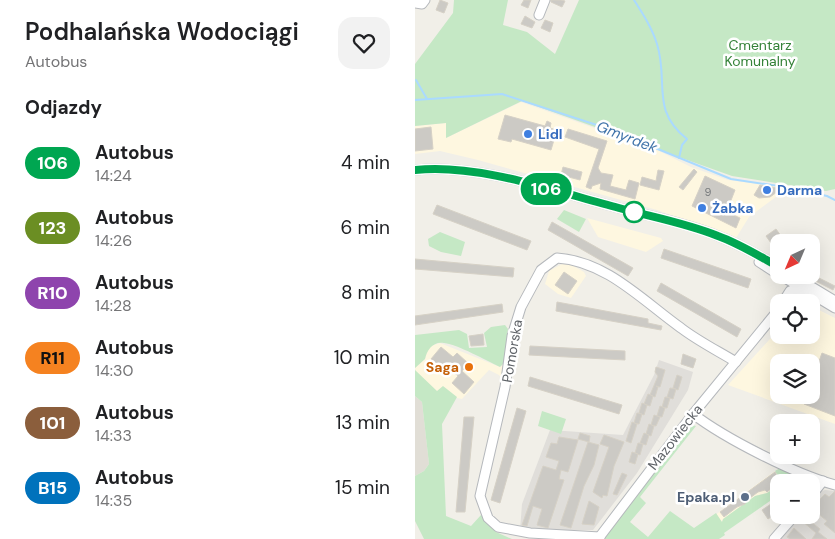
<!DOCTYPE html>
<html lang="pl">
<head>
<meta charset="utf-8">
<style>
  :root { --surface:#fff; --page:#f2f2f2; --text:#202124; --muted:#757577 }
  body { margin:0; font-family:"DM Sans",sans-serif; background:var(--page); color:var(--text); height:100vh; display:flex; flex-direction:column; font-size:19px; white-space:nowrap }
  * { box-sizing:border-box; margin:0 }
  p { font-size:16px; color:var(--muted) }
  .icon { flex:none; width:28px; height:28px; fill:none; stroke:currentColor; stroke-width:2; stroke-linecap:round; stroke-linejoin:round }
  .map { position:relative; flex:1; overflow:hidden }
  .drawer { display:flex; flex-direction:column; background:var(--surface); width:415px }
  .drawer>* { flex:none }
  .badge { padding:0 10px; border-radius:16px; font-size:18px; line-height:32px }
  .needle { width:32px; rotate:224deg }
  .fabs { position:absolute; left:355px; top:234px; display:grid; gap:10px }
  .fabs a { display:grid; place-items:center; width:50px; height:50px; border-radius:10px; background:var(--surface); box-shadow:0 5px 20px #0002; font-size:25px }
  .map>.badge { position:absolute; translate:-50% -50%; box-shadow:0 0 0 2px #fff }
  h2 { padding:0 25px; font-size:19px; line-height:45px }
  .round { display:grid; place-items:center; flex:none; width:52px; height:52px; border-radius:15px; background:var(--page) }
  .head { display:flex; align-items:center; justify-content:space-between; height:85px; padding:0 25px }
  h1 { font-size:24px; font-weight:600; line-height:38px }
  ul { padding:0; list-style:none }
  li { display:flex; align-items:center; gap:15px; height:65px; padding:0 25px }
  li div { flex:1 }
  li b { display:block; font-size:19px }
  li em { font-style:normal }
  li .badge { min-width:55px; font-weight:700; text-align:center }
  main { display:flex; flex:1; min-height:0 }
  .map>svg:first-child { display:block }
  .commercial { fill:#fef7e0; fill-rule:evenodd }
  .industrial { fill:#e0deda }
  .education { fill:#e1ded6 }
  .green { fill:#c5e8c5 }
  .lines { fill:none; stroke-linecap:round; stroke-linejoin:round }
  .stream { stroke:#aadaff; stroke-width:2 }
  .building { fill:#cccac5; stroke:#d6d1c6 }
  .minor-casing { stroke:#b5b8bc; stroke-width:11 }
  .minor { stroke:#fff; stroke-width:9 }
  .line-casing { stroke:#fff; stroke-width:11 }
  .line { stroke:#00a651; stroke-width:8 }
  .shop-dot { fill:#3f7fe0; stroke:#fff; stroke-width:2 }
  .stop-dot { fill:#fff; stroke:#00a651; stroke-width:2.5 }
  .food-dot { fill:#e8710a; stroke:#fff; stroke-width:2 }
  .service-dot { fill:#5c6f8a; stroke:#fff; stroke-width:2 }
  .labels { text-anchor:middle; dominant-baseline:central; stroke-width:5; stroke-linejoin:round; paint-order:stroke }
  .number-label { font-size:11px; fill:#7a7d7f }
  .park-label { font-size:14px; fill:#348238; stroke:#fff }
  .shop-label { font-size:14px; font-weight:bold; fill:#366cbe; stroke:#fff; text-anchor:start }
  .street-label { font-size:14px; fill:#5f6368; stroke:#fff }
  .food-label { font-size:14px; font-weight:bold; fill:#c56008; stroke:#fff; text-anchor:end }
  .service-label { font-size:14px; font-weight:bold; fill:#4e5e75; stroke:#fff; text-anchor:end }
  .water-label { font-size:15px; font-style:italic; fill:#4174aa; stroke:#fff }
</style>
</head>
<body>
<main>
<section class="drawer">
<div class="head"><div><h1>Podhalańska Wodociągi</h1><p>Autobus</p></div><a class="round"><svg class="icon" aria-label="heart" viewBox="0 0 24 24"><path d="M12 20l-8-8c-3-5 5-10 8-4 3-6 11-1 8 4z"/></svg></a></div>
<h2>Odjazdy</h2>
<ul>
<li><span class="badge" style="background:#00a651;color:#fff">106</span><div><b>Autobus</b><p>14:24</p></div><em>4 min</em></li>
<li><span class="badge" style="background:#6b8e23;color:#fff">123</span><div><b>Autobus</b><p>14:26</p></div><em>6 min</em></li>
<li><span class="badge" style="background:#8e44ad;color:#fff">R10</span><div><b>Autobus</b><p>14:28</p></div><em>8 min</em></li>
<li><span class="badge" style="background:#f58220;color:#111">R11</span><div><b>Autobus</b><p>14:30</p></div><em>10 min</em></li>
<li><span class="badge" style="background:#8b5e3c;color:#fff">101</span><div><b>Autobus</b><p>14:33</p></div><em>13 min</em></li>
<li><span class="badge" style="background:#0072bc;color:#fff">B15</span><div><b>Autobus</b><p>14:35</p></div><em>15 min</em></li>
</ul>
</section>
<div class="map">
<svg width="420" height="539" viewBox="0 0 420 539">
  <rect width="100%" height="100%" fill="#f1efe8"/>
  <g class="commercial">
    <polygon points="106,102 244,151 276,167 313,180 373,188 334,217 321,238 242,210 63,160 25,151 0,154 0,126 31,123 31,138"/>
    <polygon points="172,218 246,238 248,241 231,252 183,237"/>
    <polygon points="149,263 155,264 169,272 171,276 156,298 143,294 130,284 134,271"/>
    <path d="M 396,306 L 420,318 L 420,424 L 313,385 L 364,329 L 364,335 L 396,335 ZM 364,362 L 396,362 L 396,395 L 364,395 Z"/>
    <polygon points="25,343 85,367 89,363 87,379 84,375 74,370 47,399 22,394 1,373 0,368 10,359 12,351 16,346"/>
    <polygon points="360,471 366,482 352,493 340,496 293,532 284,527"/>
  </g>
  <g class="industrial">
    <polygon points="244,360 278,372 273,390 222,473 178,530 105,530 107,504 135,430 208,435 239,375"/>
    <polygon points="410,490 420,491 420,539 366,539 386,515 396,515 396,503 405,492"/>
  </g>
  <polygon class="education" points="0,396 7,402 14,464 9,471 0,476"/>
  <g class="green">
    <polygon points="39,0 93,0 88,25 112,32 140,54 164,0 420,0 420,189 411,191 317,176 107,101 31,138 31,123 0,126 0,64 38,13"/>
    <polygon points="149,210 171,219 164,232 142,219"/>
    <polygon points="25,232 50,242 46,256 26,252 14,246 13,239"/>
    <path d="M 90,325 L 93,329 L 89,363 L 85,367 C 70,360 44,345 29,343 C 18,341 12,350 10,359 L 0,368 L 0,335 L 44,330 L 52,334 L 54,348 L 72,347 L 69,333 L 76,327 Z"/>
    <polygon points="0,370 22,391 28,386 42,397 27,424 31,516 56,526 66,515 81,532 97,539 9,539 0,521 0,476 9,471 14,464 7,402 0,396"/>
    <polygon points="127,411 151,419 146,434 123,426"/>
    <polygon points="276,425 281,426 225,497 231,503 215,522 233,537 255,511 279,528 301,513 307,522 308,519 340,496 352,493 364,485 364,506 355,501 309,533 310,535 304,539 183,539"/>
    <polygon points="365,468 395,482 366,482 360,471"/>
  </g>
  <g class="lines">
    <g class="stream">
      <path d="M 219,0 C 228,14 237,28 242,44 C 254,82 235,110 272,139 L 267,145 L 264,158"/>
      <polyline points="1,80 12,99"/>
      <polyline points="0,100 87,94 194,129 316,179 370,187 412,196 420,200"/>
    </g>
  </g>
  <g class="building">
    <polygon points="25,0 33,3 29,13 21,10"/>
    <polygon points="109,0 116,0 113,8 106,5"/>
    <polygon points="136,0 146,0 150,1 147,7 136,2"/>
    <polygon points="110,16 120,22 117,28 106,24"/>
    <polygon points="130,20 138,23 135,32 126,28"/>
    <polygon points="90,115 130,126 132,121 136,123 135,128 142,130 136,150 97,139 96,142 83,139"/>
    <polygon points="16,127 18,149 0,151 0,129"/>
    <polygon points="153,129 192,141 183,168 186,173 198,175 195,186 211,190 214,180 224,183 220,199 185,189 186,183 177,186 176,189 171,187 184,149 150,137"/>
    <polygon points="148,167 167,172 165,180 146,175"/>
    <polygon points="279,169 282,172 268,190 264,187"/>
    <polygon points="243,170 249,171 244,190 225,185 227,177 241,181"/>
    <polygon points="290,176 320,190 313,208 318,210 316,214 325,218 321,228 277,206"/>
    <polygon points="345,185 363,188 362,192 355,197 344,198 339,195"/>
    <polygon points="22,205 116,241 112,250 18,214"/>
    <polygon points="137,222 218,268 213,276 133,230"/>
    <polygon points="361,229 366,236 356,243 351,236"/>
    <polygon points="249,249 336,279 333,288 246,258"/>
    <polygon points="0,259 99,268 98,277 0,269"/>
    <polygon points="149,272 162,281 153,294 140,285"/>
    <polygon points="396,274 420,286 418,290 389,275"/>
    <polygon points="246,283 326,329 322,337 242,291"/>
    <polygon points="142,302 233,319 233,323 247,326 246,330 141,311"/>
    <polygon points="87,304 88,312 0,325 0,316"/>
    <polygon points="68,334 69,345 56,346 54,336"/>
    <polygon points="115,346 210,351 210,360 114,355"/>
    <polygon points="26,347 38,357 42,353 54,364 47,371 59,382 49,394 37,383 43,376 31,365 28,369 16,359"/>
    <polygon points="407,353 420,358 420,416 389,404 392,395 396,395 396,384"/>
    <polygon points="268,354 281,359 278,368 266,364"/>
    <polygon points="241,367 250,370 245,387 241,386 243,387 240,397 235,395 243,376 240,372"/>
    <polygon points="262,375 267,377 263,390 258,388"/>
    <polygon points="115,377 207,405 204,414 113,386"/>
    <polygon points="255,388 261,389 258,399 252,397"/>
    <polygon points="233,394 238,396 235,406 229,404"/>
    <polygon points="250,397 255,398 252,408 247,407"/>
    <polygon points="227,403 232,405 229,415 224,413"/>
    <polygon points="245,406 250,408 247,417 242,416"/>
    <polygon points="102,408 111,411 85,503 76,500"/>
    <polygon points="222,413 227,414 224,424 219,423"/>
    <polygon points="239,415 245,417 241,426 236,425"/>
    <polygon points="49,417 59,417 50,512 41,512"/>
    <polygon points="217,422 222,424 216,443 211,441"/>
    <polygon points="234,424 239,426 236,436 231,434"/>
    <polygon points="165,433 175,436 174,442 163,439"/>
    <polygon points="229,433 234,435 231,445 225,443"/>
    <polygon points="189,435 209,442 199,466 192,496 188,495 187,498 178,492 194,447 185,444"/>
    <polygon points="144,437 163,440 153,472 146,470 144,479 149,480 133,528 122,525 127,509 118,506 112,526 107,525 128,466 141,470 144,461 131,457 136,443 142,444"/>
    <polygon points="173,442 184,445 179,465 169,486 156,528 145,525"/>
    <polygon points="223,443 228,444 225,455 220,453"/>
    <polygon points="217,452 223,454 220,464 214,462"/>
    <polygon points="360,472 365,482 352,492 350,490 343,492 331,501 330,504 322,507 309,517 305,512"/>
    <polygon points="207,473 212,475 202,495 198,494"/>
    <polygon points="420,491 420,533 409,524 412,521 396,508 410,494 414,497"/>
    <polygon points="174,501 184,507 179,525 167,524"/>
    <polygon points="356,504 362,513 353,519 347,510"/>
    <polygon points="389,516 405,529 403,532 412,539 397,539 401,533 386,520"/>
    <polygon points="379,528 391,539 375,539 372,537"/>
  </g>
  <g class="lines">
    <g class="minor-casing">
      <g id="minor">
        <polyline points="0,3 7,4 10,0"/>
        <polyline points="124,15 130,0"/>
        <path d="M 0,170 C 64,163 142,192 204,208 C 237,217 272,223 303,236 C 325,244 344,256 364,267"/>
        <polyline points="344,262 364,275"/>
        <polyline points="365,275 420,308"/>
        <polyline points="377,275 420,301"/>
        <polyline points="368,302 375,291 388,286"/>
        <polyline points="379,302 384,295 385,284"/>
        <path d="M 278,414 C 311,439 380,474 420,485"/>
        <polyline points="396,496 408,481"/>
        <path d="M 185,537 L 115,533 L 83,527 L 73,518 L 65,496 L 90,387 L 97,336 L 106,307 L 126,270 L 142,258 C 191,261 228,301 266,328 C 283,341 303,351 321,362"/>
        <polyline points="183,539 278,414 364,309"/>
        <polyline points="359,539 380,515"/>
      </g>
    </g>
    <use href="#minor" class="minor"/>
  </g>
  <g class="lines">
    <g class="line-casing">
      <path id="line" d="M 0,170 C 64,163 142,192 204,208 C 237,217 271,223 303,236 C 325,244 344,256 364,267"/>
    </g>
    <use href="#line" class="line"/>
  </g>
  <g class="shop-dot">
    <circle cx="113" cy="134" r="5"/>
    <circle cx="352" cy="190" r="5"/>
    <circle cx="287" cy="208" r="5"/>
  </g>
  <circle class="stop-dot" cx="219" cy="212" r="10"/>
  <circle class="food-dot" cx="54" cy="367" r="5"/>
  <circle class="service-dot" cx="330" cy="497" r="5"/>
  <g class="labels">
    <g class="number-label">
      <text x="293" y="192">9</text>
    </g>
    <g class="park-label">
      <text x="345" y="45">Cmentarz<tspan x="345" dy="16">Komunalny</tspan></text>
    </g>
    <g class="shop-label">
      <text x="123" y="134">Lidl</text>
      <text x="362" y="190">Darma</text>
      <text x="297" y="208">Żabka</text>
    </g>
    <g class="street-label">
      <text transform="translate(97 351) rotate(-80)">Pomorska</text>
      <text transform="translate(260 437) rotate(-52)">Mazowiecka</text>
    </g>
    <g class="food-label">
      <text x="44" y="367">Saga</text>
    </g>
    <g class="service-label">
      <text x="320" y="497">Epaka.pl</text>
    </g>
    <g class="water-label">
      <text transform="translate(212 137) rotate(21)">Gmyrdek</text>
    </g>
  </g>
</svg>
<div class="fabs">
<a><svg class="needle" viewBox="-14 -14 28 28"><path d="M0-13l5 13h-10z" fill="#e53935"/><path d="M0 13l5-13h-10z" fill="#757577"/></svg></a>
<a><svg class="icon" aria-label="locate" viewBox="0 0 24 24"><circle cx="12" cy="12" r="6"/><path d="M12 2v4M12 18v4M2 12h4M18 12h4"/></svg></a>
<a><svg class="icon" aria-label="layers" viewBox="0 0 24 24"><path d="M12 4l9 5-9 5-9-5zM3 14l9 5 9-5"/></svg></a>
<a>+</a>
<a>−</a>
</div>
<b class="badge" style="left:131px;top:189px;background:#00a651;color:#fff">106</b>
</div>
</main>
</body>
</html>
